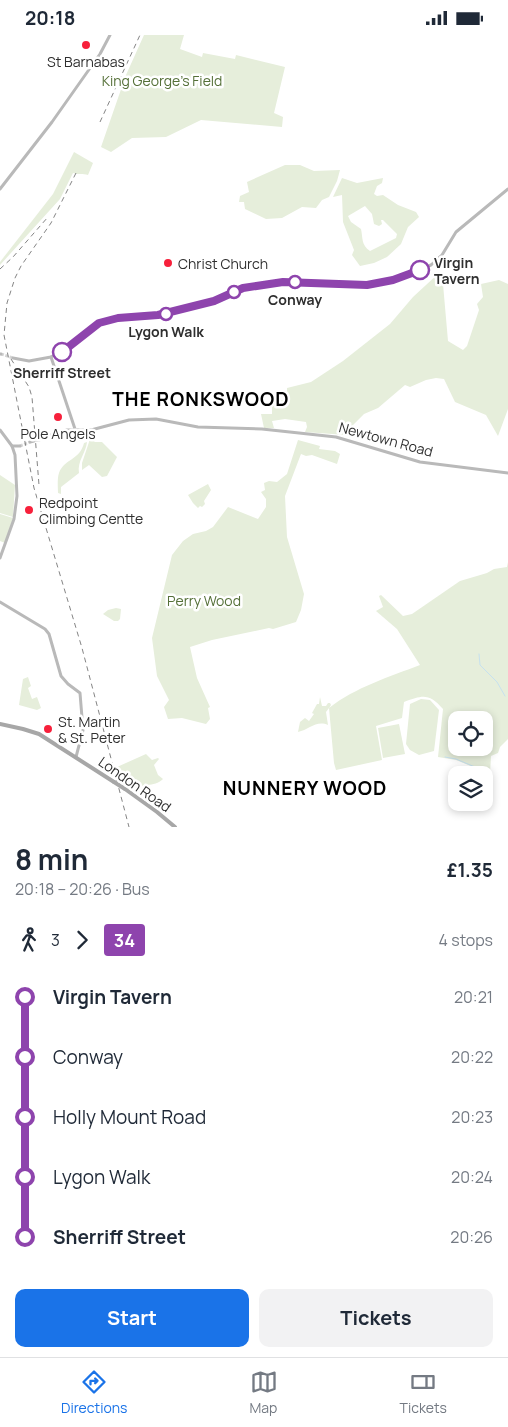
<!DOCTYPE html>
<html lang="en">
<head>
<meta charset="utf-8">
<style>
  :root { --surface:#fff; --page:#f2f2f3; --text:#1f2937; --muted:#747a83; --line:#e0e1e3; --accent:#1a73e8 }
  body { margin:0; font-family:Manrope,sans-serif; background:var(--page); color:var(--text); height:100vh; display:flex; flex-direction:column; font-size:19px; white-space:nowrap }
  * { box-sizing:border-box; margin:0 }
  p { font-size:16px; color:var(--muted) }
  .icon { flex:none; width:28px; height:28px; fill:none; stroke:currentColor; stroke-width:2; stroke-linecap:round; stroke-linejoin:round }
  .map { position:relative; height:792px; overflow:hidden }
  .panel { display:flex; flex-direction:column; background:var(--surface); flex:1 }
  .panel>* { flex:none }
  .badge { padding:0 10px; border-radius:4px; font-size:18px; line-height:32px }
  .buttons { position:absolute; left:448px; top:676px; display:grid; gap:10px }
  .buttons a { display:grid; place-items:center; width:45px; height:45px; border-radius:10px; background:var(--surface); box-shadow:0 2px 8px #0003; font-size:25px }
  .map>.badge { position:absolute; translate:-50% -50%; box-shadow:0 0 0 2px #fff }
  .legs { display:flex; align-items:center; gap:8px; height:55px; padding:0 15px; font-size:16px }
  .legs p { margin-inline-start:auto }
  .summary { display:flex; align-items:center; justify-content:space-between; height:85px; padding:0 15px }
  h1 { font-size:28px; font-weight:700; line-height:38px }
  .action { display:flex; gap:10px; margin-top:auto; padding:10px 15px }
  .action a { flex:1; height:58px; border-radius:10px; background:var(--accent); color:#fff; font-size:20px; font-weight:700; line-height:58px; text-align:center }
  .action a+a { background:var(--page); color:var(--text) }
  ul { padding:0 15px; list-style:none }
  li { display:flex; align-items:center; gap:18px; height:60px; font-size:19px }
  li i { display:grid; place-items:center; width:8px; height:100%; margin:0 6px; background:currentColor }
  li i::after { content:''; width:12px; height:12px; margin:-6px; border:4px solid; border-radius:50%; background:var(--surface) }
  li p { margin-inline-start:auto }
  li:first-child i { background:linear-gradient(#0000 50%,currentColor 0) }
  li:last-child i { background:linear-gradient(currentColor 50%,#0000 0) }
  .status { display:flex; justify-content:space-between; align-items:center; height:35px; padding:0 25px; background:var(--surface); direction:ltr }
  .status svg { height:14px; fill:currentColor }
  .tab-bar { display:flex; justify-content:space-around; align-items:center; height:70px; border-top:1px solid var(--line); background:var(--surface); font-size:14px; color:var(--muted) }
  .tab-bar a { display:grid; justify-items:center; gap:2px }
  .tab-bar .current { color:var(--accent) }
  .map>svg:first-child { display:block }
  .green { fill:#e6eedb; fill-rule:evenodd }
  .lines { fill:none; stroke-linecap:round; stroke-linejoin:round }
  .stream { stroke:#c6e1ef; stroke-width:1 }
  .secondary-tunnel { stroke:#d5d5d5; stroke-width:3; stroke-dasharray:3 1.5; stroke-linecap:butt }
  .secondary { stroke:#b9b9b9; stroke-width:3 }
  .primary { stroke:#a7a7a7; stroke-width:4 }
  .rail { stroke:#848484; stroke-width:1; stroke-dasharray:5 4; stroke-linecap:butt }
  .primary-bridge { stroke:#a7a7a7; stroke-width:4 }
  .line-1-casing { stroke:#fff; stroke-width:11 }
  .line-1 { stroke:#8e44ad; stroke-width:8 }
  .poi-dot { fill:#f7203b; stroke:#fff; stroke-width:2 }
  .stop-1-dot { fill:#fff; stroke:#8e44ad; stroke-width:2.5 }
  .labels { text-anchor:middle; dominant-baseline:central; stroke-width:5; stroke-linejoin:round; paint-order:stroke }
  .poi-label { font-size:14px; fill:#2f2f2f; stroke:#fff; text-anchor:start }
  .park-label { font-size:14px; fill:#557038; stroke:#fff }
  .stop-label { font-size:14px; font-weight:bold; fill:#2f2f2f; stroke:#fff }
  .street-label { font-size:14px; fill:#2f2f2f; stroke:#fff }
  .district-label { font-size:19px; font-weight:bold; letter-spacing:1px; fill:#000; stroke:#fff }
</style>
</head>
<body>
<div class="status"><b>20:18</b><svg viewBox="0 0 49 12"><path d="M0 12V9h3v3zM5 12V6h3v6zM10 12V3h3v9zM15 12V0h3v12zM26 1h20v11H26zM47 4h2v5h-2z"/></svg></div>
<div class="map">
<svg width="508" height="792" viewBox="0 0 508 792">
  <rect width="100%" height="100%" fill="#fff"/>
  <g class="green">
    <polygon points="144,0 184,0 180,14 202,22 203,18 235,24 236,20 285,32 274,78 283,82 282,92 201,85 166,102 132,103 111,117 101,112 126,40"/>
    <path d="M 74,117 L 93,128 L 88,140 C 83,138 78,140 73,138 L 60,164 L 0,230 L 0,227 L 53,159 Z"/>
    <polygon points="285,130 300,130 314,136 340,135 337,146 329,162 322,165 316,173 302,172 282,183 266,184 245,174 244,167 239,167 240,161 249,157 247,147"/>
    <path d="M 342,143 L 357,148 L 383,143 L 382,148 L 377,151 L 374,159 L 377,161 L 383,160 L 398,170 L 416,177 L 419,182 L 408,192 L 401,209 L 387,222 L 374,228 L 360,231 L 352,220 L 354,215 L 343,187 L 342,160 L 333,162 ZM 365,171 L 372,179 L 374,189 L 379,191 L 382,189 L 381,185 L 383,185 L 397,199 L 396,203 L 370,216 C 361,210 363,203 361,194 L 351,187 L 348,181 Z"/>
    <polygon points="439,238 443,249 448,306 463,315 467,311 479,275 477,269 483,262 481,249 499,245 508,249 508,374 498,401 486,380 455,367 444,344 436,343 426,345 410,352 405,350 378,373 364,379 353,390 346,400 305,397 307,392 306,387 285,384 272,386 274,393 264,393 261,379 272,379 272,365 287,365 287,353 311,347 343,326 390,289 413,262"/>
    <polygon points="90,404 95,407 102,407 117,422 107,441 102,442 89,430 82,435 82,428"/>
    <polygon points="298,405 320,411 319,414 335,416 340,419 337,429 312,420 306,421 301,419 285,461 287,502 304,559 301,575 296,587 273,594 269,593 212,605 190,612 197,643 210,672 208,673 210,684 206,689 182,683 168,684 164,672 169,665 157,641 152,603 172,520 183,506 193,499 206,496 213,492 228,472 258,484 266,472 266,464 261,457 265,455 264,448 269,446 277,447 287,439"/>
    <path d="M 87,407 C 86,418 77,426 79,438 L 61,452 L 61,459 L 58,458 C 58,452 57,444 59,438 C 64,424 80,425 84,408 Z"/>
    <polygon points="0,440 15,450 13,482 0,478"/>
    <polygon points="208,449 211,455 204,466 205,469 202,472 200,471 198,473 193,468 188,460"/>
    <polygon points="0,479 13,483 5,508 0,506"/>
    <path d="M 508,527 L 508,704 L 500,712 L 498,718 L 491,721 L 490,739 L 456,725 L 438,722 L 443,674 C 429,658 423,660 404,667 L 402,683 L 376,691 L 382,725 L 336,735 L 334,728 L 329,673 L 326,677 L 328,690 C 316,685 309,695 298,697 L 300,687 L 305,683 L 309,686 L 314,679 L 312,678 L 317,669 L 319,669 L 320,662 L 322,671 L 326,671 L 328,668 L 330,668 L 331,670 L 329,673 C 356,652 389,642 420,630 L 397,594 L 376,576 L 383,572 L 379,561 L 381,560 L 403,581 L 412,579 L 460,546 L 487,538 L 494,534 L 507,532 ZM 456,685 L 484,685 L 484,712 L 456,712 Z"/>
    <polygon points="116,573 121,574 120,584 118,586 114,586 103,579 108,575"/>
    <polygon points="28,642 31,651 28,653 32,664 37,662 41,673 37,675 19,670 23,644"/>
    <polygon points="421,664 430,665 439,675 434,716 419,720 410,715 406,709 410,669"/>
    <polygon points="399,689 405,719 383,723 378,693"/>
    <path d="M 146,719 L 152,725 L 158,723 L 159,724 L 154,730 L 158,740 L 163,744 C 154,753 141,747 131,756 L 119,746 L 117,732 Z"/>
  </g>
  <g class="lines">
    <g class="stream">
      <polyline points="479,619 480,630 497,647 505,661"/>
      <polyline points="445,722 456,724 487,737"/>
    </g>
    <g class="secondary-tunnel">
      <polyline points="1,319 13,323"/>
      <polyline points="20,411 30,407"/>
    </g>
    <g class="secondary">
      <polyline points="0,154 52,87 100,19 110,0"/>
      <polyline points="0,319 1,319"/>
      <polyline points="51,322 75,394"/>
      <polyline points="13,323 29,326 51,322 70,311 99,287 118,283 158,280 214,266 243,253 283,247 361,250 393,245 431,230 442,220 456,197 508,154"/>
      <polyline points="0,395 12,411 15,420 17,461 14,484 0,523"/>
      <polyline points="51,400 67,395 91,395 129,385 156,384 198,392 262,394 336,402 420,427 508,438"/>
      <polyline points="43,403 47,402"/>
      <polyline points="37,405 39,405"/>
      <polyline points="30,407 34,406"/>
      <polyline points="12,411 20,411"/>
      <polyline points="0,567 45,594 49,599 61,641 68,649 80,658 83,695 76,722"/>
    </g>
    <g class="primary">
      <polyline points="0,689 23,694 39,699 114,747"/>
      <polyline points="125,754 157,777 175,792"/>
    </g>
    <g class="rail">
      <polyline points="100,87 140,0"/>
      <polyline points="76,138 51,188 21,231 15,243 7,268 4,300 34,453 82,613 129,792"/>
      <polyline points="0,234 13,222 48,182"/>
      <polyline points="11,324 29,352 32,362 39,450"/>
    </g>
    <polyline class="primary-bridge" points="114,747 125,754"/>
  </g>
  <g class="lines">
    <g class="line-1-casing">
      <polyline id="line-1" points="62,317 99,288 118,283 158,280 214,266 243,253 283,247 367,250 393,245 420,235"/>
    </g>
    <use href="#line-1" class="line-1"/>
  </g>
  <g class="poi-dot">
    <circle cx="86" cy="10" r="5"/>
    <circle cx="168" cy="228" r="5"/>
    <circle cx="58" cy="382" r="5"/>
    <circle cx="29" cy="475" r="5"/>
    <circle cx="48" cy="694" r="5"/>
  </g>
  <g class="stop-1-dot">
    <circle cx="420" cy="235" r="9"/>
    <circle cx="295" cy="247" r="6"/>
    <circle cx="234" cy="257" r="6"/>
    <circle cx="166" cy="279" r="6"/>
    <circle cx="62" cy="317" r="9"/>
  </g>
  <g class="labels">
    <g class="poi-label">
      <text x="86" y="26" text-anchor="middle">St Barnabas</text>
      <text x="178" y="228">Christ Church</text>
      <text x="58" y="398" text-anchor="middle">Pole Angels</text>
      <text x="39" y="467">Redpoint<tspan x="39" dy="16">Climbing Centte</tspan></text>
      <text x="58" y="686">St. Martin<tspan x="58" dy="16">&amp; St. Peter</tspan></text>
    </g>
    <g class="park-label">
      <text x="162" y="45">King George's Field</text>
      <text x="204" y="565">Perry Wood</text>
    </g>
    <g class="stop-label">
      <text x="434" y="227" text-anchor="start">Virgin<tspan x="434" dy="16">Tavern</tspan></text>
      <text x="295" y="264">Conway</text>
      <text x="166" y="296">Lygon Walk</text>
      <text x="62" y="337">Sherriff Street</text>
    </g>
    <g class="street-label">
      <text transform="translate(386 404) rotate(15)">Newtown Road</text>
      <text transform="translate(135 749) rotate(35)">London Road</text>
    </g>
    <g class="district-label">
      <text x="201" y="364">THE RONKSWOOD</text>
      <text x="305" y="753">NUNNERY WOOD</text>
    </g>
  </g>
</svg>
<div class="buttons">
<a><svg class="icon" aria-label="locate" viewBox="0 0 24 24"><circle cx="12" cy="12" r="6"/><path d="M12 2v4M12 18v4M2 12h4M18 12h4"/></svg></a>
<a><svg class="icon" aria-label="layers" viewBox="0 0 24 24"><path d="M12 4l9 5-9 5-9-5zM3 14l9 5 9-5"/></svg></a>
</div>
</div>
<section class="panel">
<div class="summary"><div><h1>8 min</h1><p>20:18 – 20:26 · Bus</p></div><b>£1.35</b></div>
<div class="legs"><svg class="icon" aria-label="walk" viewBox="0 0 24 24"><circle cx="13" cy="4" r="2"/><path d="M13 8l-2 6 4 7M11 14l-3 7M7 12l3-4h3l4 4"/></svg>3<svg class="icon" aria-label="forward" viewBox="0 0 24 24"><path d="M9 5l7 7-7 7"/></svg><b class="badge" style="background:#8e44ad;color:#fff">34</b><p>4 stops</p></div>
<ul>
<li><i style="color:#8e44ad"></i><b>Virgin Tavern</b><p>20:21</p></li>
<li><i style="color:#8e44ad"></i><span>Conway</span><p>20:22</p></li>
<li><i style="color:#8e44ad"></i><span>Holly Mount Road</span><p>20:23</p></li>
<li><i style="color:#8e44ad"></i><span>Lygon Walk</span><p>20:24</p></li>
<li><i style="color:#8e44ad"></i><b>Sherriff Street</b><p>20:26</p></li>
</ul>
<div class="action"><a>Start</a><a>Tickets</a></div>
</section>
<nav class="tab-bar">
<a class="current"><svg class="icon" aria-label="directions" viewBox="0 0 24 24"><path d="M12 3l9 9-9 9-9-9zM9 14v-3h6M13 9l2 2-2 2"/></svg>Directions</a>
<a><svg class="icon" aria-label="map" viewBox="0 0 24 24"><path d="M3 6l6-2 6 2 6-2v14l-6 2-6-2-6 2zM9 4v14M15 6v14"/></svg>Map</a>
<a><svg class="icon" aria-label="tickets" viewBox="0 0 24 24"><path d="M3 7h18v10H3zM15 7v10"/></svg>Tickets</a>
</nav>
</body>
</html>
